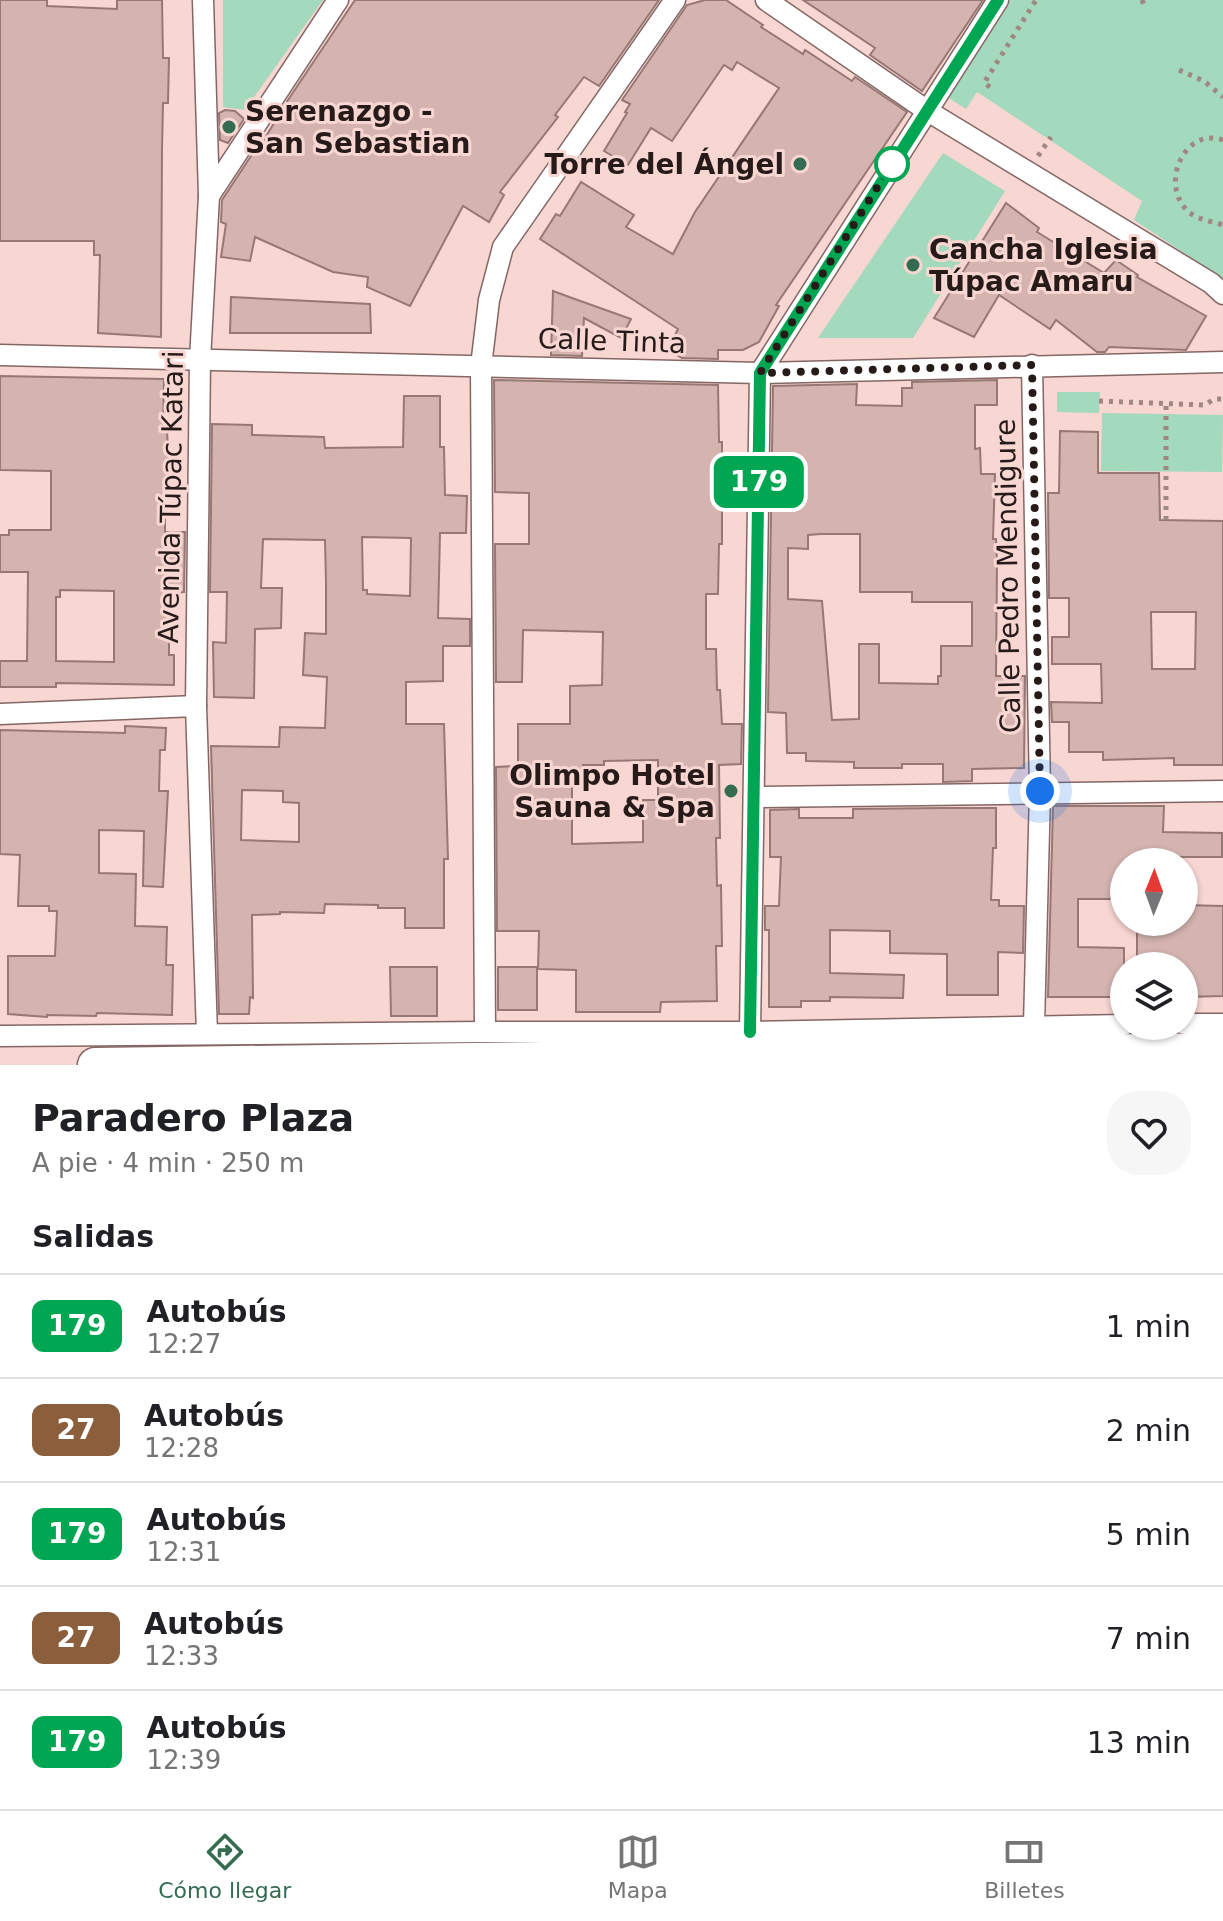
<!DOCTYPE html>
<html lang="es">
<head>
<meta charset="utf-8">
<style>
  :root { --surface:#fff; --page:#f6f6f6; --text:#202124; --muted:#757577; --line:#e0e0e0; --accent:#346b51 }
  body { margin:0; font-family:"DejaVu Sans",sans-serif; background:var(--page); color:var(--text); height:100vh; display:flex; flex-direction:column; font-size:30px; white-space:nowrap }
  * { box-sizing:border-box; margin:0 }
  p { font-size:26px; color:var(--muted) }
  .icon { flex:none; width:44px; height:44px; fill:none; stroke:currentColor; stroke-width:2; stroke-linecap:round; stroke-linejoin:round }
  .map { position:relative; height:1065px; overflow:hidden }
  .side { display:flex; flex-direction:column; background:var(--surface); flex:1 }
  .side>* { flex:none }
  .badge { padding:0 16px; border-radius:12px; font-size:28px; line-height:52px }
  .needle { width:52px; rotate:1deg }
  .controls { position:absolute; left:1110px; top:848px; display:grid; gap:16px }
  .controls a { display:grid; place-items:center; width:88px; height:88px; border-radius:50%; background:var(--surface); box-shadow:0 2px 6px #0004; font-size:40px }
  .you { position:absolute; width:40px; height:40px; margin:-20px; border:6px solid #fff; border-radius:50%; background:#1a73e8; box-shadow:0 0 0 12px #1a73e833 }
  .map>.badge { position:absolute; translate:-50% -50%; box-shadow:0 0 0 4px #fff }
  h2 { padding:0 32px; font-size:30px; line-height:72px }
  .round { display:grid; place-items:center; flex:none; width:84px; height:84px; border-radius:32px; background:var(--page) }
  .headline { display:flex; align-items:center; justify-content:space-between; height:136px; padding:0 32px }
  h1 { font-size:38px; font-weight:800; line-height:60px }
  ul { padding:0; list-style:none }
  li { display:flex; align-items:center; gap:24px; height:104px; padding:0 32px; border-top:2px solid var(--line) }
  li div { flex:1 }
  li b { display:block; font-size:30px }
  li em { font-style:normal }
  li .badge { min-width:88px; font-weight:700; text-align:center }
  .dock { display:flex; justify-content:space-around; align-items:center; height:112px; border-top:2px solid var(--line); background:var(--surface); font-size:22px; color:var(--muted) }
  .dock a { display:grid; justify-items:center; gap:4px }
  .dock .active { color:var(--accent) }
  .map>svg:first-child { display:block }
  .green { fill:#a3d9bd }
  .building { fill:#d5b4b0; stroke:#967875; stroke-width:2; fill-rule:evenodd }
  .lines { fill:none; stroke-linecap:round; stroke-linejoin:round }
  .minor-casing { stroke:#846764; stroke-width:23 }
  .trunk-casing { stroke:#846764; stroke-width:37 }
  .path { stroke:#a08784; stroke-width:5; stroke-dasharray:4 6; stroke-linecap:butt }
  .minor { stroke:#fff; stroke-width:20 }
  .trunk { stroke:#fff; stroke-width:34 }
  .line-casing { stroke:#fff; stroke-width:18 }
  .line { stroke:#00a651; stroke-width:12 }
  .walk { stroke:#271b19; stroke-width:8; stroke-dasharray:0 14.4 }
  .poi-dot { fill:#346b51; stroke:#f8d6d2; stroke-width:3 }
  .stop-dot { fill:#fff; stroke:#00a651; stroke-width:4 }
  .labels { text-anchor:middle; dominant-baseline:central; stroke-width:6; stroke-linejoin:round; paint-order:stroke }
  .poi-label { font-size:28px; font-weight:bold; fill:#271b19; stroke:#f8d6d2; text-anchor:start }
  .street-label { font-size:28px; fill:#271b19; stroke:#f8d6d2 }
</style>
</head>
<body>
<div class="map">
<svg width="1223" height="1065" viewBox="0 0 1223 1065">
  <rect width="100%" height="100%" fill="#f8d6d2"/>
  <g class="green">
    <polygon points="223,0 323,0 245,110 223,107"/>
    <polygon points="1009,0 1223,0 1223,279 1134,220 1142,201 977,92 966,109 944,95"/>
    <polygon points="943,153 1005,191 913,338 818,338"/>
    <polygon points="1057,392 1100,392 1099,413 1057,412"/>
    <polygon points="1102,413 1223,415 1222,472 1101,471"/>
  </g>
  <g class="building">
    <polygon points="0,0 47,0 47,6 117,9 117,0 162,0 163,58 169,58 168,103 163,103 162,150 161,337 98,333 100,255 94,255 94,241 0,241"/>
    <polygon points="355,0 659,0 599,86 584,77 555,115 558,117 500,192 504,195 489,222 463,206 410,306 367,287 368,277 333,272 255,237 250,261 221,257 226,224 221,222 222,200 255,150 256,153 288,100"/>
    <polygon points="705,0 726,0 763,25 761,27 803,54 805,50 852,81 855,77 907,112 776,305 779,306 759,342 743,350 718,350 718,359 682,358 668,350 678,329 540,239 556,214 560,216 581,182 634,215 626,227 673,254 695,212 779,88 737,62 732,70 724,65 672,141 651,128 628,165 604,151 627,113 625,112 630,104 622,100 687,5"/>
    <polygon points="803,0 983,0 922,91 870,55 875,48"/>
    <polygon points="225,110 235,111 244,119 228,143 220,140 219,113"/>
    <polygon points="1006,203 1039,228 1037,232 1104,273 1116,260 1138,275 1137,277 1206,316 1186,350 1109,347 1105,352 1097,352 1056,320 1050,329 999,295 974,337 934,318"/>
    <polygon points="553,291 572,298 631,319 621,338 584,318 582,356 551,355"/>
    <polygon points="231,297 370,304 371,333 230,333"/>
    <path d="M 0,376 L 164,379 L 163,430 L 167,430 L 168,452 L 168,477 L 165,477 L 165,532 L 185,532 L 184,592 L 169,593 L 169,655 L 174,655 L 174,685 L 56,683 L 56,687 L 0,687 L 0,661 L 27,661 L 28,572 L 0,572 L 0,535 L 9,535 L 9,530 L 51,530 L 51,471 L 0,470 ZM 60,590 L 114,591 L 114,662 L 56,661 L 56,597 L 60,597 Z"/>
    <path d="M 494,380 L 718,385 L 719,442 L 722,442 L 722,544 L 719,544 L 718,594 L 706,594 L 706,649 L 716,649 L 717,690 L 720,690 L 722,724 L 742,724 L 741,764 L 719,765 L 720,838 L 716,838 L 717,886 L 721,885 L 722,946 L 716,946 L 717,1001 L 661,1002 L 660,1012 L 576,1012 L 576,970 L 538,969 L 539,931 L 497,931 L 496,767 L 518,766 L 518,724 L 570,724 L 570,686 L 602,685 L 603,632 L 523,630 L 522,682 L 496,682 L 495,544 L 529,544 L 529,493 L 495,492 ZM 658,760 L 658,800 L 643,800 L 643,842 L 572,844 L 572,786 L 582,787 L 583,765 L 604,765 L 604,761 Z"/>
    <path d="M 997,380 L 997,405 L 975,405 L 975,449 L 980,448 L 981,474 L 995,474 L 993,539 L 996,539 L 997,561 L 996,676 L 1025,676 L 1024,768 L 972,769 L 972,781 L 943,782 L 943,764 L 902,764 L 902,768 L 854,768 L 854,762 L 806,761 L 806,753 L 787,753 L 786,713 L 768,712 L 773,386 L 857,384 L 856,405 L 902,406 L 902,388 L 912,388 L 912,382 ZM 821,534 L 860,534 L 860,592 L 912,592 L 912,602 L 972,602 L 972,646 L 941,646 L 941,676 L 938,676 L 938,684 L 879,683 L 879,644 L 859,644 L 859,719 L 832,720 L 822,601 L 788,599 L 788,548 L 808,549 L 808,535 Z"/>
    <path d="M 404,396 L 440,396 L 440,447 L 444,447 L 445,495 L 467,496 L 466,533 L 440,533 L 438,618 L 470,619 L 470,646 L 443,646 L 443,681 L 406,682 L 406,724 L 444,724 L 448,859 L 444,859 L 444,928 L 405,928 L 405,908 L 378,908 L 378,905 L 325,904 L 324,913 L 280,912 L 280,914 L 252,915 L 253,998 L 250,997 L 249,1014 L 219,1014 L 211,746 L 279,747 L 280,727 L 325,728 L 327,677 L 303,675 L 305,633 L 326,634 L 326,583 L 325,540 L 263,539 L 261,588 L 282,588 L 281,628 L 255,629 L 254,698 L 214,697 L 213,642 L 226,643 L 227,592 L 210,592 L 212,424 L 252,425 L 252,435 L 324,437 L 325,448 L 403,447 ZM 362,537 L 411,538 L 410,596 L 367,594 L 367,590 L 363,590 ZM 242,790 L 283,791 L 283,802 L 299,803 L 299,842 L 241,840 Z"/>
    <path d="M 1060,431 L 1098,432 L 1098,473 L 1159,473 L 1160,520 L 1223,521 L 1223,765 L 1174,765 L 1174,758 L 1103,760 L 1103,752 L 1069,752 L 1069,722 L 1052,722 L 1051,702 L 1102,703 L 1101,664 L 1052,664 L 1052,637 L 1069,637 L 1069,598 L 1049,598 L 1048,493 L 1059,493 ZM 1151,612 L 1196,612 L 1195,669 L 1152,669 Z"/>
    <polygon points="125,726 166,728 165,750 160,750 159,791 168,791 163,887 143,886 144,831 99,830 99,873 136,874 135,926 167,927 166,965 173,965 172,1015 97,1013 96,1016 47,1015 47,1017 8,1014 8,956 55,956 57,911 49,911 49,906 18,906 20,855 0,854 0,730 125,733"/>
    <polygon points="1053,806 1164,806 1163,832 1222,833 1222,857 1163,857 1163,862 1124,862 1124,899 1078,899 1078,947 1124,948 1124,997 1048,997"/>
    <polygon points="943,808 996,808 996,848 993,848 991,900 999,900 999,906 1024,906 1023,953 998,952 998,995 947,995 947,954 890,953 890,931 830,930 830,973 904,975 903,998 830,997 830,1001 801,1001 801,1007 769,1007 769,930 765,930 765,906 779,906 781,857 770,857 770,810 799,809 799,818 853,818 853,809"/>
    <polygon points="1184,905 1223,906 1223,996 1184,997 1184,966 1137,966 1137,922 1184,922"/>
    <polygon points="390,967 437,967 437,1016 391,1016"/>
    <rect x="498" y="967" width="39" height="43"/>
  </g>
  <g class="lines">
    <g class="minor-casing">
      <g id="minor">
        <polyline points="203,0 209,196"/>
        <polyline points="766,0 926,110 1211,283 1223,294"/>
        <polyline points="0,355 760,373 1223,362"/>
        <polyline points="1032,365 1040,791 1034,1026"/>
        <polyline points="0,714 196,706"/>
        <polyline points="755,797 1223,791"/>
        <polyline points="1184,1024 1223,1024"/>
        <polyline points="485,1032 481,366 489,300 503,247 675,0"/>
        <polyline points="750,1032 760,373 998,0"/>
        <polyline points="207,1034 196,706 200,360 209,196 338,0"/>
        <polyline points="0,1036 485,1032 750,1032 1124,1025"/>
      </g>
    </g>
    <g class="trunk-casing">
      <polyline id="trunk" points="95,1065 1223,1050"/>
    </g>
    <g class="path">
      <polyline points="1142,0 1144,5"/>
      <polyline points="1179,70 1204,81 1223,97"/>
      <polyline points="990,87 984,83 1036,0"/>
      <path d="M 1223,140 C 1181,126 1157,192 1193,215 C 1201,220 1214,222 1223,225"/>
      <polyline points="1038,156 1051,137"/>
      <polyline points="1099,401 1205,405 1214,399 1223,399"/>
      <polyline points="1166,520 1166,403"/>
    </g>
    <use href="#minor" class="minor"/>
    <use href="#trunk" class="trunk"/>
  </g>
  <g class="lines">
    <g class="line-casing">
      <polyline id="line" points="750,1032 760,373 998,0"/>
    </g>
    <use href="#line" class="line"/>
    <polyline class="walk" points="892,164 760,373 1032,365 1040,791"/>
  </g>
  <g class="poi-dot">
    <circle cx="229" cy="127" r="8"/>
    <circle cx="800" cy="164" r="8"/>
    <circle cx="913" cy="265" r="8"/>
    <circle cx="731" cy="791" r="8"/>
  </g>
  <circle class="stop-dot" cx="892" cy="164" r="16"/>
  <g class="labels">
    <g class="poi-label">
      <text x="245" y="111">Serenazgo -<tspan x="245" dy="32">San Sebastian</tspan></text>
      <text x="784" y="164" text-anchor="end">Torre del Ángel</text>
      <text x="929" y="249">Cancha Iglesia<tspan x="929" dy="32">Túpac Amaru</tspan></text>
      <text x="715" y="775" text-anchor="end">Olimpo Hotel<tspan x="715" dy="32">Sauna &amp; Spa</tspan></text>
    </g>
    <g class="street-label">
      <text transform="translate(612 341) rotate(2)">Calle Tinta</text>
      <text transform="translate(171 497) rotate(-89)">Avenida Túpac Katari</text>
      <text transform="translate(1008 576) rotate(-91)">Calle Pedro Mendigure</text>
    </g>
  </g>
</svg>
<div class="controls">
<a><svg class="needle" viewBox="-14 -14 28 28"><path d="M0-13l5 13h-10z" fill="#e53935"/><path d="M0 13l5-13h-10z" fill="#757577"/></svg></a>
<a><svg class="icon" aria-label="layers" viewBox="0 0 24 24"><path d="M12 4l9 5-9 5-9-5zM3 14l9 5 9-5"/></svg></a>
</div>
<div class="you" style="left:1040px;top:791px"></div>
<b class="badge" style="left:759px;top:482px;background:#00a651;color:#fff">179</b>
</div>
<section class="side">
<div class="headline"><div><h1>Paradero Plaza</h1><p>A pie · 4 min · 250 m</p></div><a class="round"><svg class="icon" aria-label="heart" viewBox="0 0 24 24"><path d="M12 20l-8-8c-3-5 5-10 8-4 3-6 11-1 8 4z"/></svg></a></div>
<h2>Salidas</h2>
<ul>
<li><span class="badge" style="background:#00a651;color:#fff">179</span><div><b>Autobús</b><p>12:27</p></div><em>1 min</em></li>
<li><span class="badge" style="background:#8b5e3c;color:#fff">27</span><div><b>Autobús</b><p>12:28</p></div><em>2 min</em></li>
<li><span class="badge" style="background:#00a651;color:#fff">179</span><div><b>Autobús</b><p>12:31</p></div><em>5 min</em></li>
<li><span class="badge" style="background:#8b5e3c;color:#fff">27</span><div><b>Autobús</b><p>12:33</p></div><em>7 min</em></li>
<li><span class="badge" style="background:#00a651;color:#fff">179</span><div><b>Autobús</b><p>12:39</p></div><em>13 min</em></li>
</ul>
</section>
<nav class="dock">
<a class="active"><svg class="icon" aria-label="directions" viewBox="0 0 24 24"><path d="M12 3l9 9-9 9-9-9zM9 14v-3h6M13 9l2 2-2 2"/></svg>Cómo llegar</a>
<a><svg class="icon" aria-label="map" viewBox="0 0 24 24"><path d="M3 6l6-2 6 2 6-2v14l-6 2-6-2-6 2zM9 4v14M15 6v14"/></svg>Mapa</a>
<a><svg class="icon" aria-label="tickets" viewBox="0 0 24 24"><path d="M3 7h18v10H3zM15 7v10"/></svg>Billetes</a>
</nav>
</body>
</html>
